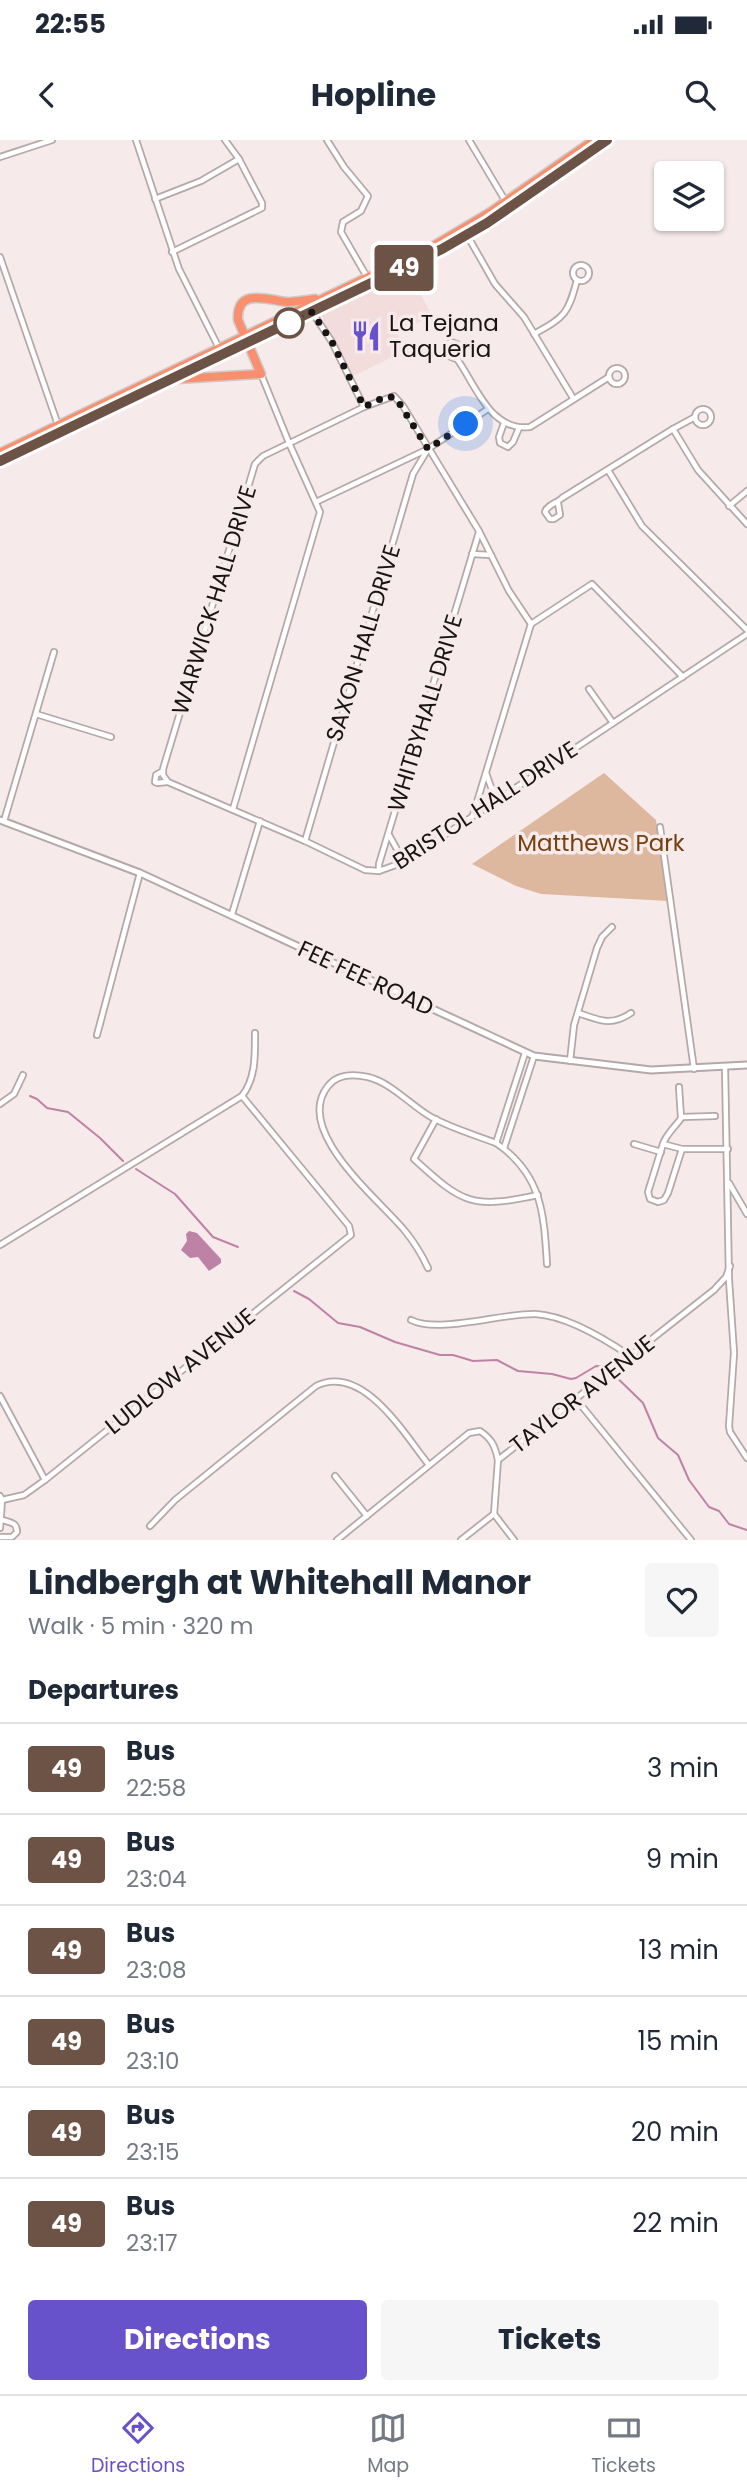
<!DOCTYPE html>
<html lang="en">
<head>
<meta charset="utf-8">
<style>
  :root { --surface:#fff; --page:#f6f6f7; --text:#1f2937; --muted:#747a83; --line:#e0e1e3; --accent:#6852cb }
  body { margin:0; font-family:Poppins,sans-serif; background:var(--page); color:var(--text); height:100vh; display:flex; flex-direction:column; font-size:26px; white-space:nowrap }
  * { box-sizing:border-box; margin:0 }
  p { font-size:23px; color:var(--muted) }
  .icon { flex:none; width:38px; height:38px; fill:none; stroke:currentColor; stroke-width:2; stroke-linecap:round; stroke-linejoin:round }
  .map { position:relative; height:1400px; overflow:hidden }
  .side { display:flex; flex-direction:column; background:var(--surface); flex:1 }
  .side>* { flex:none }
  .badge { padding:0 14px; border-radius:5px; font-size:24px; line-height:46px }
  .controls { position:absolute; left:654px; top:21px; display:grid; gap:14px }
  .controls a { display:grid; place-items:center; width:70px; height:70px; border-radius:7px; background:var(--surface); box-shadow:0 2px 5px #0004; font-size:35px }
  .you { position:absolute; width:35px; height:35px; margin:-18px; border:5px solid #fff; border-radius:50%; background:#1a73e8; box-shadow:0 0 0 10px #1a73e833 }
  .map>.badge { position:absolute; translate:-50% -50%; box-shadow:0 0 0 4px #fff }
  h2 { padding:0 28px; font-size:26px; line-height:63px }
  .round { display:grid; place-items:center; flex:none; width:74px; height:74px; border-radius:7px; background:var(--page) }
  .summary { display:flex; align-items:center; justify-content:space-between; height:119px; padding:0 28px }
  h1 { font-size:33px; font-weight:700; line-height:52px }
  .cta { display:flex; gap:14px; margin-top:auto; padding:14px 28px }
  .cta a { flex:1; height:80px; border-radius:7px; background:var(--accent); color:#fff; font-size:28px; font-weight:700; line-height:80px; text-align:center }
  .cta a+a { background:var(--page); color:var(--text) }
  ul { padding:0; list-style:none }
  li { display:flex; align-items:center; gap:21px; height:91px; padding:0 28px; border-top:2px solid var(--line) }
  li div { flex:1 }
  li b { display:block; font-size:26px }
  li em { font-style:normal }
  li .badge { min-width:77px; font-weight:700; text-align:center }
  .status { display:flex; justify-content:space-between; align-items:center; height:49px; padding:0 35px; background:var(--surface); direction:ltr }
  .status svg { height:19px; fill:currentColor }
  header { display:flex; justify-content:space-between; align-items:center; height:91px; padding:0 28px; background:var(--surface); font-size:32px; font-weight:700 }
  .dock { display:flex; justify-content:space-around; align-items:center; height:98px; border-top:2px solid var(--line); background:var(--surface); font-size:19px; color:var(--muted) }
  .dock a { display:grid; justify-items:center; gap:4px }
  .dock .on { color:var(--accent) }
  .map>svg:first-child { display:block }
  .built { fill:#f2dcdc }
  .green { fill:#ddb89f }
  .water { fill:#bf82a7 }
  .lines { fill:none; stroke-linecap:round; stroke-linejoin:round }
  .stream { stroke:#bf82a7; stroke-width:2 }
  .minor-casing { stroke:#b4a8a8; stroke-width:8 }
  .tertiary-casing { stroke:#b4a8a8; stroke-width:9 }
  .trunk-casing { stroke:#cccbcb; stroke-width:11 }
  .minor { stroke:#fff; stroke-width:4.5 }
  .tertiary { stroke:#fff; stroke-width:5 }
  .trunk { stroke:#fa8f6e; stroke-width:8 }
  .line-casing { stroke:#fff; stroke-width:16 }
  .line { stroke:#6c5345; stroke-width:10 }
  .walk { stroke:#191414; stroke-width:7; stroke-dasharray:0 12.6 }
  .stop-dot { fill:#fff; stroke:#6c5345; stroke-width:3.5 }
  .labels { text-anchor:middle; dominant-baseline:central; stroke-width:7; stroke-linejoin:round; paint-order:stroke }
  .poi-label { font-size:23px; fill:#191414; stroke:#f7eaea; text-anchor:start }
  .street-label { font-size:23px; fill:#191414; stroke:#f7eaea }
  .park-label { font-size:23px; fill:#77400f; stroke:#f7eaea }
</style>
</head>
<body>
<div class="status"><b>22:55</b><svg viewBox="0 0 49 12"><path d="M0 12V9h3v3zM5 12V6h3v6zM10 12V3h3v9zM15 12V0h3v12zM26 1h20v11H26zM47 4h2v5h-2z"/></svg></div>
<header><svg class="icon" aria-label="back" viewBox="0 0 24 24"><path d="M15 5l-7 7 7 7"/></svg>Hopline<svg class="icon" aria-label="search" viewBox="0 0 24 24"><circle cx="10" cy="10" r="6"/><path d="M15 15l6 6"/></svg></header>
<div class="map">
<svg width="747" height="1400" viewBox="0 0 747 1400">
  <rect width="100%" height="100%" fill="#f7eaea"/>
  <polygon class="built" points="401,137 420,153 432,175 397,194 407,210 353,236 324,182 321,173"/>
  <polygon class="green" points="604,633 656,680 668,761 541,754 516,746 472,724"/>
  <polygon class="water" points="189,1091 197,1093 221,1119 221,1123 209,1131 198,1117 190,1118 181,1110 187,1101 186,1094"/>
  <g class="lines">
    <g class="stream">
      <polyline points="30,956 37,959 47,968 68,972 100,998 123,1021"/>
      <polyline points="136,1029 175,1054 213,1097 238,1107"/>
      <polyline points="294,1151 309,1159 338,1183 360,1187 395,1202 440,1215 453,1215 473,1221 497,1220 518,1231 552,1234 571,1239 576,1238 596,1226 606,1227 643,1263 658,1298 678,1315 689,1340 709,1367 719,1371 729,1384 747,1390"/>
    </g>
    <g class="minor-casing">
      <g id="minor">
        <polyline points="136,0 179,129 219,208"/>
        <polyline points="327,0 344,27 368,56 361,71 343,82 341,92 367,137"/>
        <polyline points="469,0 506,62"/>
        <polyline points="0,17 52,0"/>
        <polyline points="155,59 201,41 239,19"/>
        <polyline points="467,95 495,144 524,177 573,258"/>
        <polyline points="172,112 262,68 262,63 239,19 225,0"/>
        <polyline points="0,117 58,285"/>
        <circle cx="581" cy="133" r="8"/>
        <polyline points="312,172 332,202 364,267"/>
        <path d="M 534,194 C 565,177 568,174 577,140"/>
        <path d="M 457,219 L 460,208 L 457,204 L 451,202 L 444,207 C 445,215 450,217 457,219 C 476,245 490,292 530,287 L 609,237"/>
        <circle cx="617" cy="236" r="8"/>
        <circle cx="703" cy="277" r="8"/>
        <polyline points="504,283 499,297 500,303 508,307 513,302 519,288"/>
        <polyline points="673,289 698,330 747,384"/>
        <polyline points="608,330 642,386 747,490"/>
        <polyline points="316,362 428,309 488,269"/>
        <path d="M 558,363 L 560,375 L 554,379 L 550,379 L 545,372 C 547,365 557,363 562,358 L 673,289 L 695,277"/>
        <polyline points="729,366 747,351"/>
        <polyline points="472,414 491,415"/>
        <polyline points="531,484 592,444 683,537"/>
        <polyline points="589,549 613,583"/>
        <polyline points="36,574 111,597"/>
        <polyline points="163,631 156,635 155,642 157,643 167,642"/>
        <polyline points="486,633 491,647 501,657"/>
        <polyline points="233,669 320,372 289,303 261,234"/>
        <polyline points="473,675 531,484 509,451 479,391 403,266 394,256 364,267 263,316 255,324 163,629 163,635 168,642 305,701 365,730 379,731 404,722 747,494"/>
        <polyline points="4,681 54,512"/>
        <polyline points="660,687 694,929"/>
        <polyline points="389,695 404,722"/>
        <polyline points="305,701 413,334 428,309"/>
        <polyline points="379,731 379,724 479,392"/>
        <polyline points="232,774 260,681"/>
        <path d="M 578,873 C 600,880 610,887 631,873"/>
        <polyline points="97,895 140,733"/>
        <polyline points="570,921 574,885 597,808 602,797 612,787"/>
        <polyline points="725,927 729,1140 734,1213 729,1286 730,1292 747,1318"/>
        <polyline points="679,947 681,978"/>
        <polyline points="0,964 14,954 23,935"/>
        <path d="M 715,976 L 682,977 C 676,986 666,994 663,1004 L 682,1009 L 728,1009"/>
        <path d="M 436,979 L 414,1019 C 463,1064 472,1069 538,1055"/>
        <polyline points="496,1003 525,913"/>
        <polyline points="634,1004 661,1012"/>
        <polyline points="663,1004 648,1052 650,1059 658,1062 664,1060 668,1053 682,1009"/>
        <polyline points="504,1008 534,916"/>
        <polyline points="729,1043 747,1074"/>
        <path d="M 0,1105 L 242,956 C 256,938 255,915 255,893"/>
        <path d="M 428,1128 C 422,1115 414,1102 405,1091 C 380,1060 292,991 328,946 C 338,933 354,934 368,937 C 392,943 410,965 431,977 C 451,988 475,995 496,1003 C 542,1034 544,1074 547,1124"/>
        <path d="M 411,1180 C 439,1194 502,1173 536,1174 C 567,1176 605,1199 630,1216"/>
        <polyline points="0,1256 45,1340"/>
        <polyline points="576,1259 691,1400"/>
        <polyline points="498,1320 494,1374 514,1400"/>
        <polyline points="335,1336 367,1376"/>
        <polyline points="0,1356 2,1360 0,1388"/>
        <polyline points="2,1360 24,1355 45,1340 351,1095 349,1086 242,956"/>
        <path d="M 150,1386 L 175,1360 L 316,1246 C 363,1223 404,1294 429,1325"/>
        <path d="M 0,1397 L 12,1397 L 17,1392 C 17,1381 9,1383 0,1379"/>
        <path d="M 337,1400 L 469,1293 L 480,1291 C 492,1299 495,1306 498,1320 L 714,1150 L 726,1137 L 730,1126"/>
        <polyline points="461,1400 494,1374"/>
      </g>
    </g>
    <g class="tertiary-casing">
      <polyline id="tertiary" points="0,680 140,733 534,916 651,930 747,925"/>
    </g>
    <g class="trunk-casing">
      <g id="trunk">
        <path d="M 178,239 L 261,234 L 238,180 C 236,147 268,160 287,162 C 296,162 306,160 315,159"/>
        <polyline points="0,313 435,105 489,73 594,0"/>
        <polyline points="0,321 442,109 487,83 607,0"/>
      </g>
    </g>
    <use href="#minor" class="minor"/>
    <use href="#tertiary" class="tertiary"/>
    <use href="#trunk" class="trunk"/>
  </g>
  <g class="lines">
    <g class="line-casing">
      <polyline id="line" points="0,321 442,109 487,83 607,0"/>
    </g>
    <use href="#line" class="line"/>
    <polyline class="walk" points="289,183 312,172 332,202 364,267 387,256 396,258 428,309 466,284"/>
  </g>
  <defs>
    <g id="restaurant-bare" transform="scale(2.415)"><path d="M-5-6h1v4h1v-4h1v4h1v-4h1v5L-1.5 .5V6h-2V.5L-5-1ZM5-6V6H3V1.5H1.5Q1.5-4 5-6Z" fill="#6852cb" stroke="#f7eaea" stroke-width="2.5" paint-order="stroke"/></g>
  </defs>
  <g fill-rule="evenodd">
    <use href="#restaurant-bare" x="366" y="196"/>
  </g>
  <circle class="stop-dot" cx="289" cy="183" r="14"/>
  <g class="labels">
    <g class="poi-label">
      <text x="389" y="183">La Tejana<tspan x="389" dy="26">Taqueria</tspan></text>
    </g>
    <g class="street-label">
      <text transform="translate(214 460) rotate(-73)">WARWICK HALL DRIVE</text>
      <text transform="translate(363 503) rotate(-73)">SAXON HALL DRIVE</text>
      <text transform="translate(425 573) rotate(-73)">WHITBYHALL DRIVE</text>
      <text transform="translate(485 665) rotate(-33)">BRISTOL HALL DRIVE</text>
      <text transform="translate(366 838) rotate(25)">FEE FEE ROAD</text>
      <text transform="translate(180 1231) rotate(-39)">LUDLOW AVENUE</text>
      <text transform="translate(582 1254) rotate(-38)">TAYLOR AVENUE</text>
    </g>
    <g class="park-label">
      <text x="601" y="703">Matthews Park</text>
    </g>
  </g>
</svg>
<div class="controls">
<a><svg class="icon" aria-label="layers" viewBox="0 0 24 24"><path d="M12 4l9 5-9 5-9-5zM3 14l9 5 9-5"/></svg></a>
</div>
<div class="you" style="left:466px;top:284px"></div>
<b class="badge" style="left:404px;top:128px;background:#6c5345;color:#fff">49</b>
</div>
<section class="side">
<div class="summary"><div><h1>Lindbergh at Whitehall Manor</h1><p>Walk · 5 min · 320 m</p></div><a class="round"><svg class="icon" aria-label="heart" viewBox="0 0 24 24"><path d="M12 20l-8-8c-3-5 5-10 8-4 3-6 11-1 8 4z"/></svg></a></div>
<h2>Departures</h2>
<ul>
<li><span class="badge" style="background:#6c5345;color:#fff">49</span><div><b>Bus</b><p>22:58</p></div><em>3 min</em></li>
<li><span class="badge" style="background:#6c5345;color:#fff">49</span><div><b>Bus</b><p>23:04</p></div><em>9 min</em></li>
<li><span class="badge" style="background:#6c5345;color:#fff">49</span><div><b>Bus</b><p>23:08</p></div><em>13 min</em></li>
<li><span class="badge" style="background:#6c5345;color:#fff">49</span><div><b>Bus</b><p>23:10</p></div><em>15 min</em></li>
<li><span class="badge" style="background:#6c5345;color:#fff">49</span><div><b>Bus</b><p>23:15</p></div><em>20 min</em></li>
<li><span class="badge" style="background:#6c5345;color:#fff">49</span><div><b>Bus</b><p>23:17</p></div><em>22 min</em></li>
</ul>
<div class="cta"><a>Directions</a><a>Tickets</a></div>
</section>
<nav class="dock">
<a class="on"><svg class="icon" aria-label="directions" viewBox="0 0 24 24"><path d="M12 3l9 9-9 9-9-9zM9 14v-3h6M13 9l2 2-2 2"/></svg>Directions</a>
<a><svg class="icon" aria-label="map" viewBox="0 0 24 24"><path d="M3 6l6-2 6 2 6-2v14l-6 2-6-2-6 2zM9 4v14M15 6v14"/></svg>Map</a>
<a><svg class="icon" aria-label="tickets" viewBox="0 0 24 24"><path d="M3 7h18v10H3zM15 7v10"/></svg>Tickets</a>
</nav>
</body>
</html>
